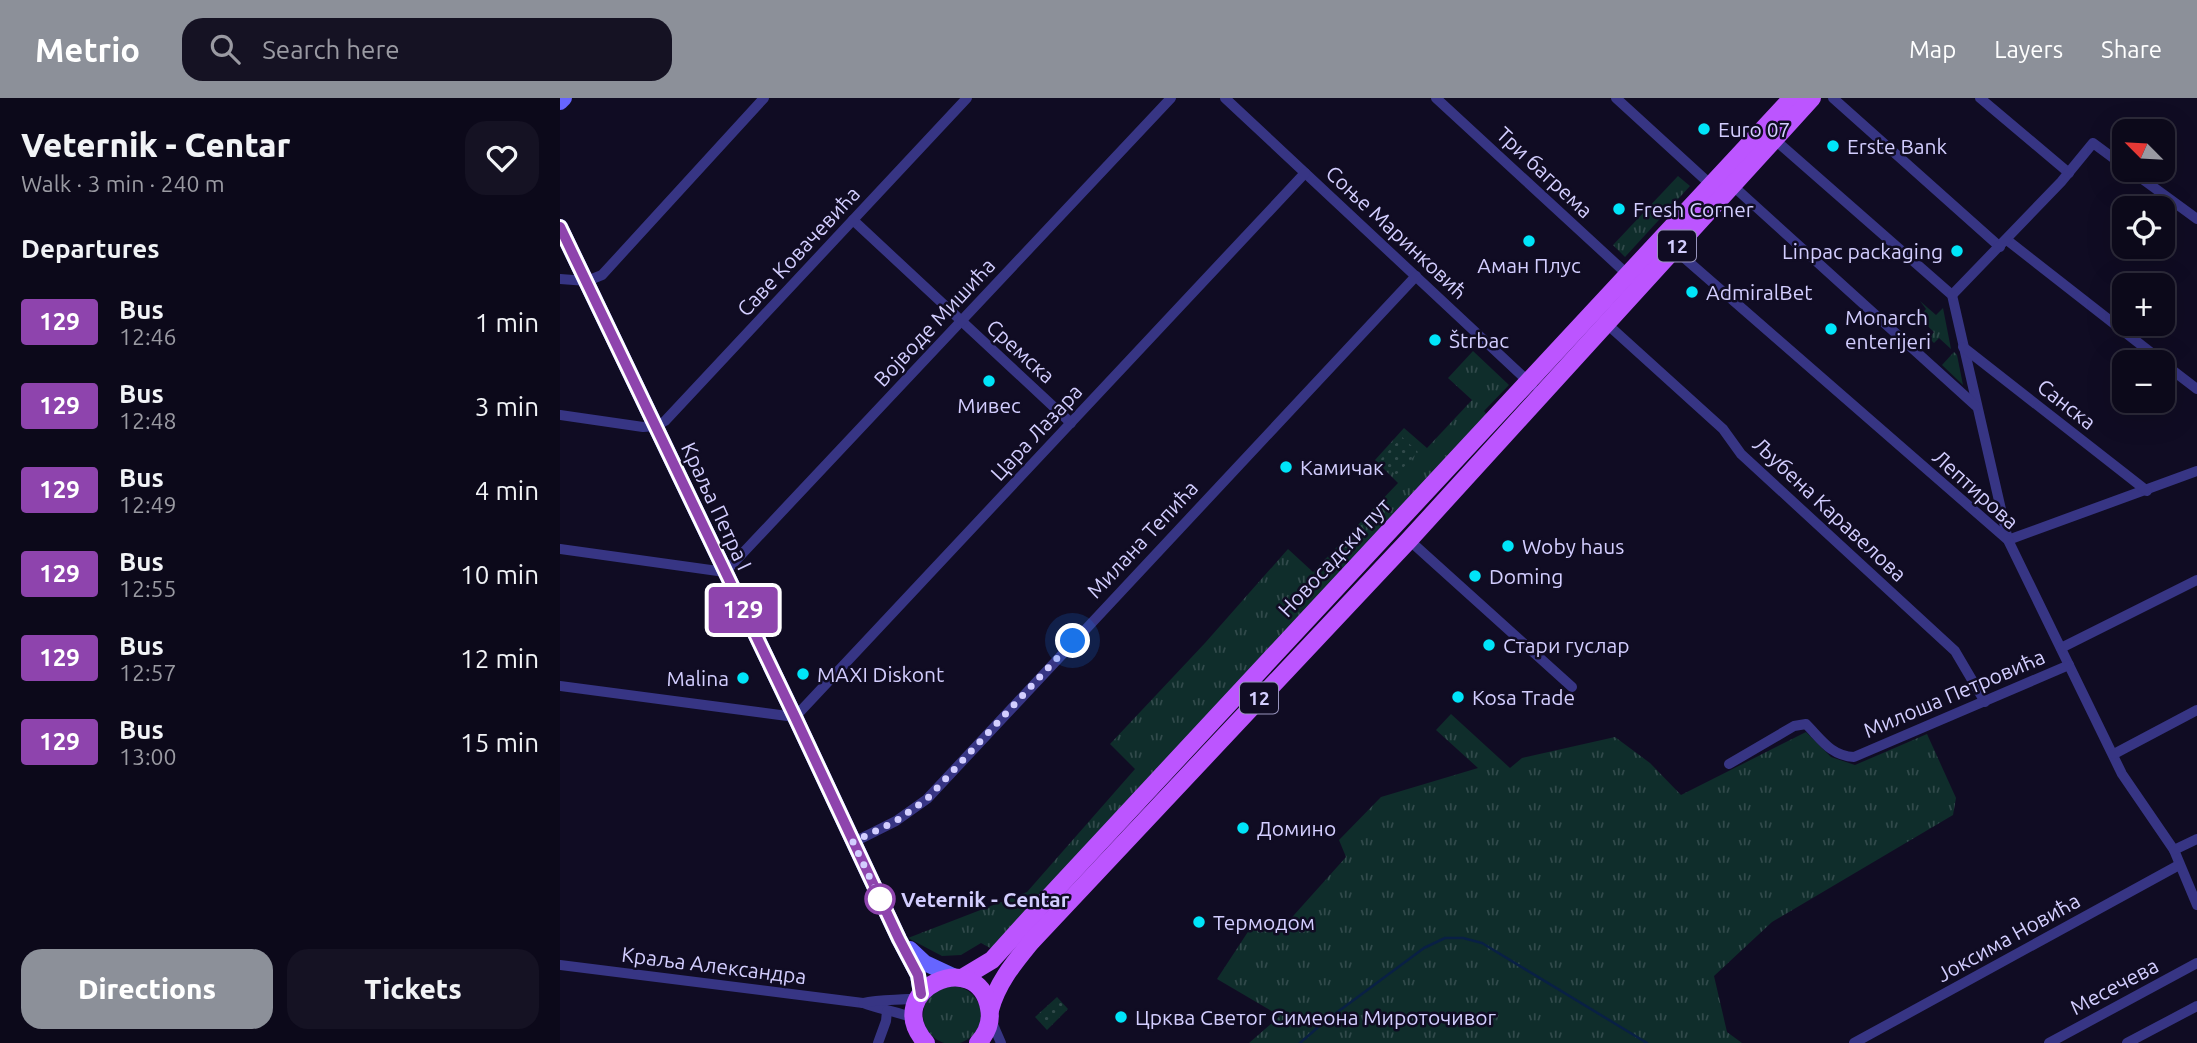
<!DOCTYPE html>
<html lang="en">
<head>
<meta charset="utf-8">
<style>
  :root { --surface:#0c091a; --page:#151223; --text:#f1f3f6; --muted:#9a9aa2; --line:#2c2a39; --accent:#8c9099 }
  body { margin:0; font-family:Ubuntu,sans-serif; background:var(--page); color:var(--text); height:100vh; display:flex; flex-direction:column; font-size:26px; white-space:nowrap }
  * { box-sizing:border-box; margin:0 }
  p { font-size:23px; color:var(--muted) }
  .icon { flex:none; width:38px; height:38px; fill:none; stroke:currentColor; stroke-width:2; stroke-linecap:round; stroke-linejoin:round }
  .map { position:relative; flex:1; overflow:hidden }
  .drawer { display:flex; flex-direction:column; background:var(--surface); width:560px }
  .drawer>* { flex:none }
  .badge { padding:0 14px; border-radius:5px; font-size:24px; line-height:46px }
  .needle { width:46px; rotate:294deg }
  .tools { position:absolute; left:1552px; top:21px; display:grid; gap:14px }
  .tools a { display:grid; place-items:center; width:63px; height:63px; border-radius:14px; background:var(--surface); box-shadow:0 7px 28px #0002,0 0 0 2px var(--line); font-size:35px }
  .you { position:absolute; width:35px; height:35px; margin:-18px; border:5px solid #fff; border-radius:50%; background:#1a73e8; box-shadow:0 0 0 10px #1a73e833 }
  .map>.badge { position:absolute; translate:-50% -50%; box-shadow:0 0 0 4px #fff }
  h2 { padding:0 21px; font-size:26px; line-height:63px }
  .round { display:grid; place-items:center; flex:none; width:74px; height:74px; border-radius:21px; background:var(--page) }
  .head { display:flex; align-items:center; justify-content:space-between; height:119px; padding:0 21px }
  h1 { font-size:33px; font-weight:800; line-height:52px }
  .cta { display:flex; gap:14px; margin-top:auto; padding:14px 21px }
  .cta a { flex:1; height:80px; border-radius:21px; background:var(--accent); color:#fff; font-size:28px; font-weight:800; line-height:80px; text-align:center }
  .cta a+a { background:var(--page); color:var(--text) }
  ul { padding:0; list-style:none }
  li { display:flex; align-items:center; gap:21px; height:84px; padding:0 21px }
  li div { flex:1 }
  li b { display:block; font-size:26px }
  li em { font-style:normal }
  li .badge { min-width:77px; font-weight:700; text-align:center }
  header { display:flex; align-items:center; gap:42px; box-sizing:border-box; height:98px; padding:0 35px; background:var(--accent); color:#fff }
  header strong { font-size:33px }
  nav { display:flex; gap:38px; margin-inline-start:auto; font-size:24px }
  .search { width:490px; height:63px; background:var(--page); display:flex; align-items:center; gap:18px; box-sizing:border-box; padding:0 24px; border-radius:21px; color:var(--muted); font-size:26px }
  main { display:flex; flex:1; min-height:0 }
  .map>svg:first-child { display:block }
  .grass { fill:url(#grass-tufts) }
  .park { fill:url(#park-dots) }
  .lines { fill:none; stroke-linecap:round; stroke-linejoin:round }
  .stream { stroke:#092045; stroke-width:2.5 }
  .street { stroke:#373584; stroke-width:10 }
  .secondary { stroke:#6665ff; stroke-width:16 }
  .primary { stroke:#bc55ff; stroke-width:18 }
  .line-casing { stroke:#fff; stroke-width:16 }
  .line { stroke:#8e44ad; stroke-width:10 }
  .walk { stroke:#d3ceff; stroke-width:7; stroke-dasharray:0 12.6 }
  .poi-dot { fill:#00e5f9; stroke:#100c23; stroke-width:2.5 }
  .stop-dot { fill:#fff; stroke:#8e44ad; stroke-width:3.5 }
  .labels { text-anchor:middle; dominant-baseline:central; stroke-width:5; stroke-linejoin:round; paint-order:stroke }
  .shield { fill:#100c23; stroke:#9894bd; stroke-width:2 }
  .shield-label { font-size:19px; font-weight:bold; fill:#d3ceff }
  .poi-label { font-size:21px; fill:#d3ceff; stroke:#100c23; text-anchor:start }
  .street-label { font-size:21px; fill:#d3ceff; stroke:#100c23 }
  .stop-label { font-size:21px; font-weight:bold; fill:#d3ceff; stroke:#100c23; text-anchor:start }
</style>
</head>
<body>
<header>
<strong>Metrio</strong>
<div class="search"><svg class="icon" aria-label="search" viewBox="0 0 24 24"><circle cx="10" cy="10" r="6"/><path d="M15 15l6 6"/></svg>Search here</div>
<nav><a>Map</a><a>Layers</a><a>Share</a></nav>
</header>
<main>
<section class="drawer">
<div class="head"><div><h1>Veternik - Centar</h1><p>Walk · 3 min · 240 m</p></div><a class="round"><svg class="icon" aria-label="heart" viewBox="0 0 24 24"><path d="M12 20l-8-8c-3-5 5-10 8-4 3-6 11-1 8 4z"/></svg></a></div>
<h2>Departures</h2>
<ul>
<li><span class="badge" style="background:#8e44ad;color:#fff">129</span><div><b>Bus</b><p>12:46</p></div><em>1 min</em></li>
<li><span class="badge" style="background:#8e44ad;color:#fff">129</span><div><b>Bus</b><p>12:48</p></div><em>3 min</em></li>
<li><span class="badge" style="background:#8e44ad;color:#fff">129</span><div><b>Bus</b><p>12:49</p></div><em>4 min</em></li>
<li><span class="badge" style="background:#8e44ad;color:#fff">129</span><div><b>Bus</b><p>12:55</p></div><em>10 min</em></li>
<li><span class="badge" style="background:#8e44ad;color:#fff">129</span><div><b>Bus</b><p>12:57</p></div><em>12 min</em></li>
<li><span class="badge" style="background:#8e44ad;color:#fff">129</span><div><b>Bus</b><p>13:00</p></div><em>15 min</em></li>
</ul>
<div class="cta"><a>Directions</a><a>Tickets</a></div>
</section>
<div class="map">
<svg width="1637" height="945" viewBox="0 0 1637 945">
  <defs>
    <pattern id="grass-tufts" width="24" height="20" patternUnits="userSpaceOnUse" patternTransform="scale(1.75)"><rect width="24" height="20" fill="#0f2d2b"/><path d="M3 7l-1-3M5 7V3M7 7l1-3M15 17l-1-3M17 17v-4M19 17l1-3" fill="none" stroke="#314a4b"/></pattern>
    <pattern id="park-dots" width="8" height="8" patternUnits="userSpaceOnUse" patternTransform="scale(1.75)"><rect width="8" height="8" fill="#0f2d2b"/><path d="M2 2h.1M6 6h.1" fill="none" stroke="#314a4b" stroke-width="1.8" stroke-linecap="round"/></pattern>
  </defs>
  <rect width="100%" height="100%" fill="#100c23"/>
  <g class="grass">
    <polygon points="1118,78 1130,88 1065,159 1053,147"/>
    <polygon points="1360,203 1376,217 1383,210 1391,251 1379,240 1374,245 1369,240 1374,234 1359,220 1366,211"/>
    <polygon points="913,253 949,287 924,313 927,317 432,851 421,845 401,857 382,858 348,840 467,794 575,671 550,646 645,545 728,451 753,474 838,385 815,362 844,330 867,350 912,302 888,280"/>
    <polygon points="1394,254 1397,257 1403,287 1382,267"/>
    <polygon points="891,616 950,670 962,660 1055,639 1090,665 1121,697 1246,634 1271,659 1295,667 1367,636 1396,700 1393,717 1212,824 1154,878 1167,934 1182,945 689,945 720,918 657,881 697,820 717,836 786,759 779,742 821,699 918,670 876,632"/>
    <circle cx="392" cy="917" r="29"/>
  </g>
  <g class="park">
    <polygon points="842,339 858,354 836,377 820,362"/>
    <polygon points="497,899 508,911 487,932 475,919"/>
  </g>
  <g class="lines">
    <polyline class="stream" points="740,945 764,924 864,850 885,840 903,840 922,845 1087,945"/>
    <g class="street">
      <polyline points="665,0 972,287"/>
      <polyline points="876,0 1067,176"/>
      <polyline points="1056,0 1150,86"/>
      <polyline points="1273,0 1440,149"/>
      <polyline points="1420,0 1509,75"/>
      <polyline points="1214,41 1392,197 1448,442 1637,373"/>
      <polyline points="1570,72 1637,121"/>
      <polyline points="1172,87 1416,308"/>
      <polyline points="293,122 511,325"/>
      <polyline points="1447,142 1603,264"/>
      <polyline points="1114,151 1448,442 1562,676 1614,752 1637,807"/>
      <polyline points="0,181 27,183 42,177 204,0"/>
      <polyline points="1392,197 1501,84 1533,45 1564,68"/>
      <polyline points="1047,226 1163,331 1181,356 1395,553 1425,604"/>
      <polyline points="1403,249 1587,393"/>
      <polyline points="1603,265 1637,291"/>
      <polyline points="0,317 83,329 96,328 105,323 407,0"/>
      <polyline points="849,442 1012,589"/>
      <polyline points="0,451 165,474 611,0"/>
      <polyline points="1501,550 1637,482"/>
      <polyline points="0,588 235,619 745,75"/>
      <polyline points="1554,656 1637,612"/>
      <path d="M 1169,666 L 1234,628 L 1246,626 C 1261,641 1271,658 1294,659 L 1509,567"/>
      <polyline points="294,744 336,723 367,701 856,178"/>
      <polyline points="1614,752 1637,741"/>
      <path d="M 0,867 L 303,905 C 320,912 338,913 355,921"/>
      <path d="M 303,905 C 321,900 340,903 359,900"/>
      <polyline points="431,922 441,945"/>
      <polyline points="318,945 326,923 327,913"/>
      <polyline points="1294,945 1619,767"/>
      <polyline points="1489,945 1637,865"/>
      <polyline points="1567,945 1637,908"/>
    </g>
    <g class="secondary">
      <polyline points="0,4 4,0"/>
      <polyline points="0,129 235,619 339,841 358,877 361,896"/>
      <polyline points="350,851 365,865 395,879"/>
    </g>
    <g class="primary">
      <polyline points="402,880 432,862 489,799 1232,0"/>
      <path d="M 430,912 C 437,885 454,865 471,844 L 849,442 L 1252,0"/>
      <path d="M 366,945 C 319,892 418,848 429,910 C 432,924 427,935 418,945"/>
    </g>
  </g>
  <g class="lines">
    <g class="line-casing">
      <polyline id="line" points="0,129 235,619 339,841 358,877 361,896"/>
    </g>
    <use href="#line" class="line"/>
    <polyline class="walk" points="320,801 293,744 336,723 367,701 513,543"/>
  </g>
  <g class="poi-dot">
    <circle cx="1144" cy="31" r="7"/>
    <circle cx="1273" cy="48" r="7"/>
    <circle cx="1059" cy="111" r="7"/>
    <circle cx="969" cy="143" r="7"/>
    <circle cx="1397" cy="153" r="7"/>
    <circle cx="1132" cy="194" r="7"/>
    <circle cx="1271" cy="231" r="7"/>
    <circle cx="875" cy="242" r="7"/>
    <circle cx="429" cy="283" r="7"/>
    <circle cx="726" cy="369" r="7"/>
    <circle cx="948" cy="448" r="7"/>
    <circle cx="915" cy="478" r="7"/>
    <circle cx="929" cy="547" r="7"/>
    <circle cx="243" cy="576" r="7"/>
    <circle cx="183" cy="580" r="7"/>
    <circle cx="898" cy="599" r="7"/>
    <circle cx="683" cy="730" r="7"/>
    <circle cx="639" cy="824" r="7"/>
    <circle cx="561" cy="919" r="7"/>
  </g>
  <circle class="stop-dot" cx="320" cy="801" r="14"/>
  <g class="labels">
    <g class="shield">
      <rect x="1098" y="132.5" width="38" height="31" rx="5"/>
      <rect x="680" y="584.5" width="38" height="31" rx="5"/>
    </g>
    <g class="shield-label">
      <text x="1117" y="148">12</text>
      <text x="699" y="600">12</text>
    </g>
    <g class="poi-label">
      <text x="1158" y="31">Euro 07</text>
      <text x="1287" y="48">Erste Bank</text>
      <text x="1073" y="111">Fresh Corner</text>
      <text x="1383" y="153" text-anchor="end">Linpac packaging</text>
      <text x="969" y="167" text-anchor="middle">Аман Плус</text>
      <text x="1146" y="194">AdmiralBet</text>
      <text x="1285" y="219">Monarch<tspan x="1285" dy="24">enterijeri</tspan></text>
      <text x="889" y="242">Štrbac</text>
      <text x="429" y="307" text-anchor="middle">Мивес</text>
      <text x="740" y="369">Камичак</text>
      <text x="962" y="448">Woby haus</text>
      <text x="929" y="478">Doming</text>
      <text x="943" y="547">Стари гуслар</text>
      <text x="257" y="576">MAXI Diskont</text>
      <text x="169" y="580" text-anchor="end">Malina</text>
      <text x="912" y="599">Kosa Trade</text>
      <text x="697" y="730">Домино</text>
      <text x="653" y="824">Термодом</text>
      <text x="575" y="919">Црква Светог Симеона Мироточивог</text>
    </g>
    <g class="street-label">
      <text transform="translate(985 74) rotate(43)">Три багрема</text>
      <text transform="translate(837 134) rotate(43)">Соње Маринковић</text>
      <text transform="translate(238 153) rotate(-47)">Саве Ковачевића</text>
      <text transform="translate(374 224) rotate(-47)">Војводе Мишића</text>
      <text transform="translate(461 253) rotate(42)">Сремска</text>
      <text transform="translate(1507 306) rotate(38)">Санска</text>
      <text transform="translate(476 334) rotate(-47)">Цара Лазара</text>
      <text transform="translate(1416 391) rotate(42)">Лептирова</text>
      <text transform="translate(157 408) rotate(65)">Краља Петра I</text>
      <text transform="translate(1270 411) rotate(43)">Љубена Каравелова</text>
      <text transform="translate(582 441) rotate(-47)">Милана Тепића</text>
      <text transform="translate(774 459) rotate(-47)">Новосадски пут</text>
      <text transform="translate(1394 595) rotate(-23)">Милоша Петровића</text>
      <text transform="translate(1448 839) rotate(-29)">Јоксима Новића</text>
      <text transform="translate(154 867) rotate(7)">Краља Александра</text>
      <text transform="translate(1554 888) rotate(-28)">Месечева</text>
    </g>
    <g class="stop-label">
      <text x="341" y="801">Veternik - Centar</text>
    </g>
  </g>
</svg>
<div class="tools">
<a><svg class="needle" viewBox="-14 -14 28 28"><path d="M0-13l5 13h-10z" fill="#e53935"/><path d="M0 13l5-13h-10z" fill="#9a9aa2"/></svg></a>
<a><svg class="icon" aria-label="locate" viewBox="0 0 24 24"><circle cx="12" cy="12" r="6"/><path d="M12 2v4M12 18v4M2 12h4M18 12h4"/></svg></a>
<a>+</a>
<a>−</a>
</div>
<div class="you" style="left:513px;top:543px"></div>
<b class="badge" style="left:183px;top:512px;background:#8e44ad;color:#fff">129</b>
</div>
</main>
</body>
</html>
